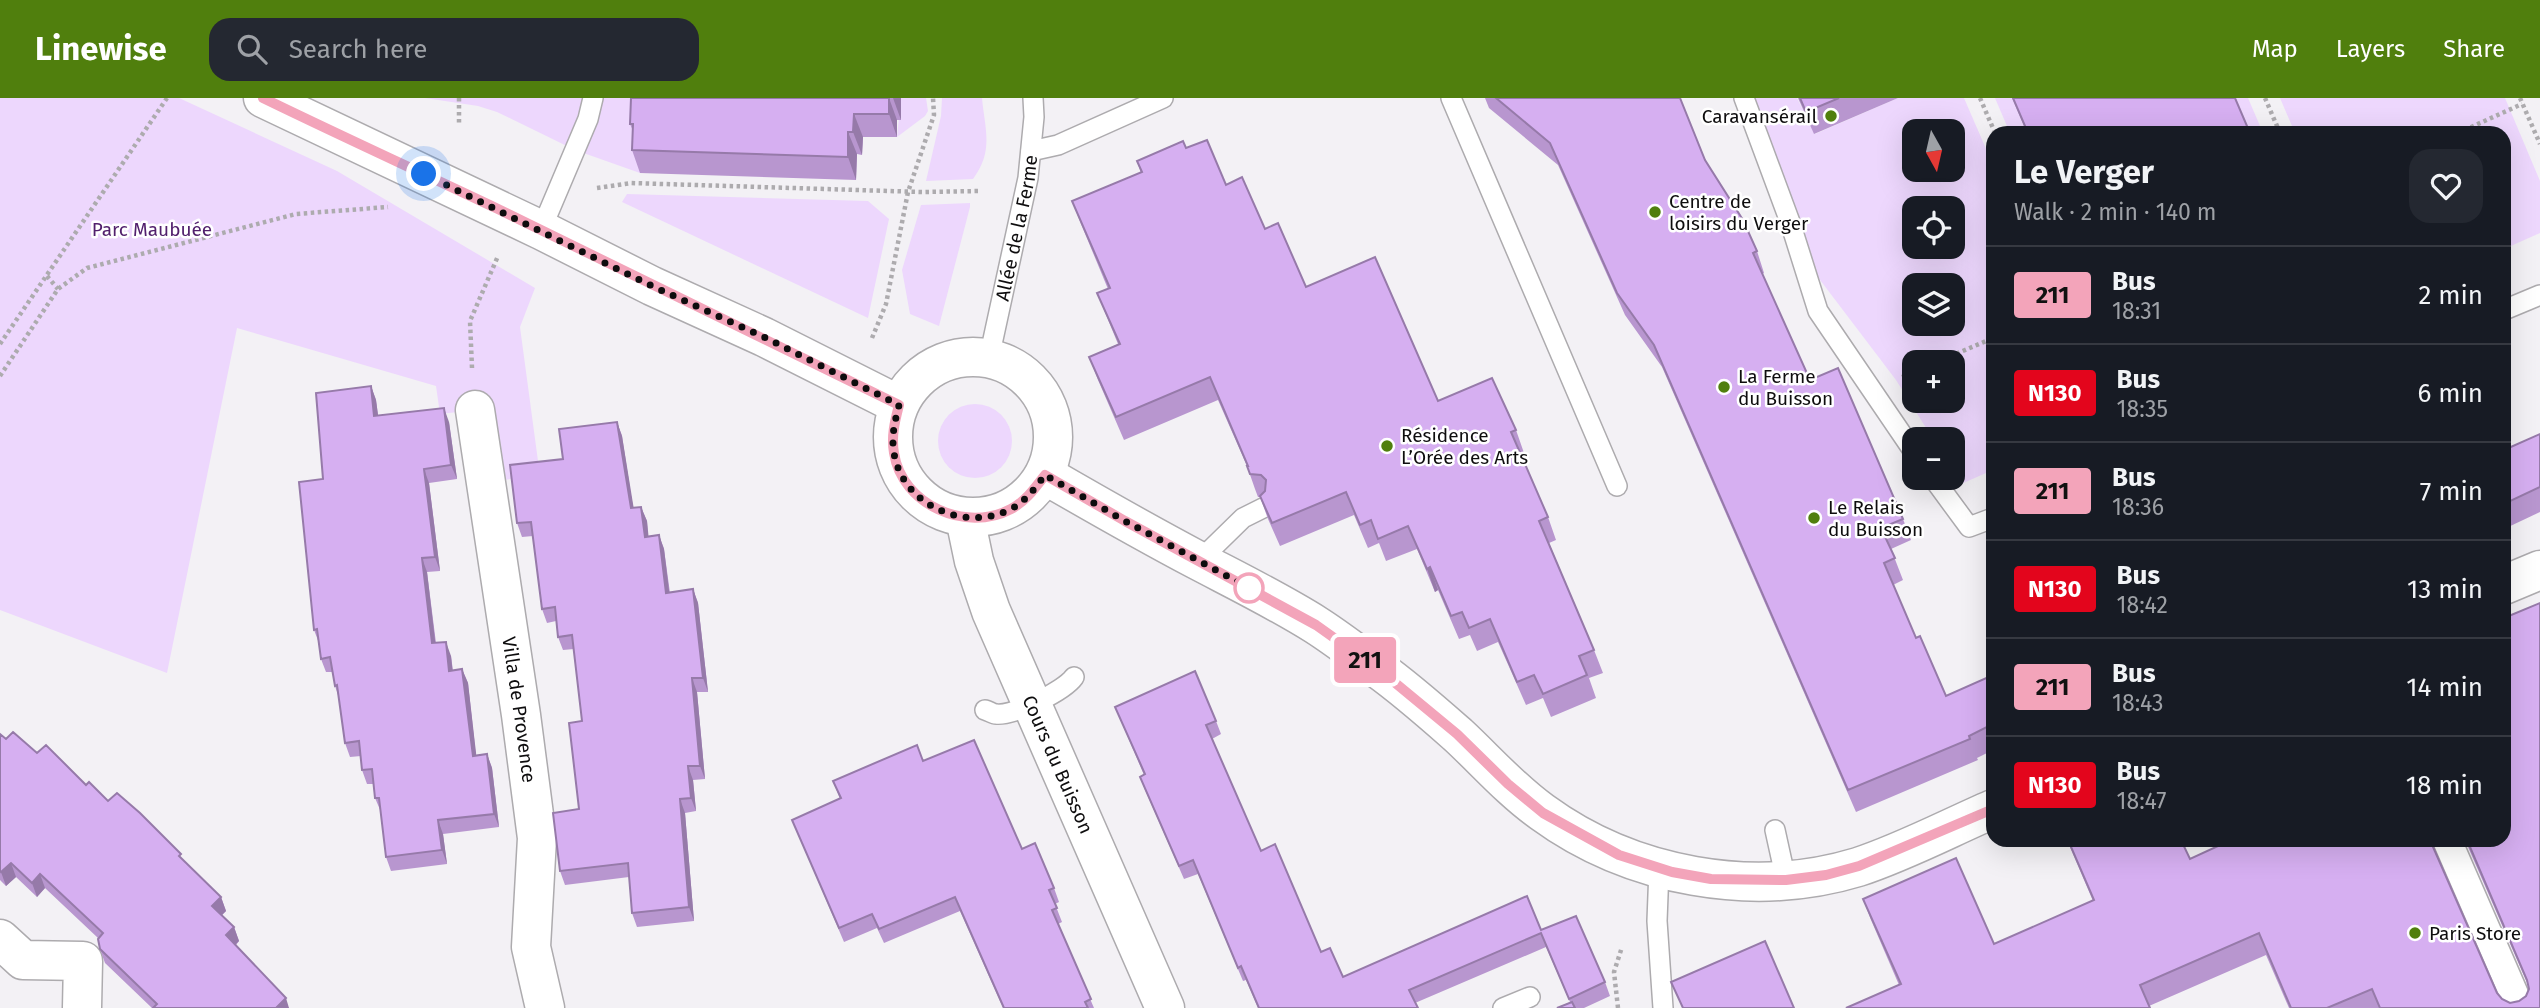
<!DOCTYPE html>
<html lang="en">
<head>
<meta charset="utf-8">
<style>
  :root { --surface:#171b24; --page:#242831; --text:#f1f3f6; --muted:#9ea1a6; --line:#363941; --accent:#507f0d }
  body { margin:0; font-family:"Fira Sans",sans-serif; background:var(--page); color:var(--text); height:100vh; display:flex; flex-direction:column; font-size:26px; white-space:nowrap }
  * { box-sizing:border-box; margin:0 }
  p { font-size:23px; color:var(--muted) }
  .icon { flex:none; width:38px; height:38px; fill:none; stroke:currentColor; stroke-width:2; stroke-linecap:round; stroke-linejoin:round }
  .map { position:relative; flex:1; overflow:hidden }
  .details { position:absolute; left:1986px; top:28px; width:525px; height:721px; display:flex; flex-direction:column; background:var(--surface); border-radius:21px; box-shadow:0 7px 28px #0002 }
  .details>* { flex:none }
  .badge { padding:0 14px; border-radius:5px; font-size:24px; line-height:46px }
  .needle { width:46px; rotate:172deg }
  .tools { position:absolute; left:1902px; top:21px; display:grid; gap:14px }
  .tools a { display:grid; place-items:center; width:63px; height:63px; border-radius:14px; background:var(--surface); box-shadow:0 7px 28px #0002; font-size:35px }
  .you { position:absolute; width:35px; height:35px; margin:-18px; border:5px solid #fff; border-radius:50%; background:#1a73e8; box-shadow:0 0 0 10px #1a73e833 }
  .map>.badge { position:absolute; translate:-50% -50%; box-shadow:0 0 0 4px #fff }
  .round { display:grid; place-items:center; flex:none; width:74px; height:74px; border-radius:21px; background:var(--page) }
  .summary { display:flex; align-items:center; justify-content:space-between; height:119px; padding:0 28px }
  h1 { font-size:33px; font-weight:700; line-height:52px }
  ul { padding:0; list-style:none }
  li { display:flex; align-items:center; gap:21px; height:98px; padding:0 28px; border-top:2px solid var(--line) }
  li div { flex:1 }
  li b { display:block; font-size:26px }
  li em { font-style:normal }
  li .badge { min-width:77px; font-weight:700; text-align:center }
  header { display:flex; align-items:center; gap:42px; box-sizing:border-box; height:98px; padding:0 35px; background:var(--accent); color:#fff }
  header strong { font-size:33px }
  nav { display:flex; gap:38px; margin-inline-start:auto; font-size:24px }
  .search { width:490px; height:63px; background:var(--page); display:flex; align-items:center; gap:18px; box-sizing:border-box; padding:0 24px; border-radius:21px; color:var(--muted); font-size:26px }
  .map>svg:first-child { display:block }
  .green { fill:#edd7fd; fill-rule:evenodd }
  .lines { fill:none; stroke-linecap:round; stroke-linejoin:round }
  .service-casing { stroke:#adabae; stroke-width:22 }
  .pedestrian-casing { stroke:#adabae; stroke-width:31 }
  .minor-casing { stroke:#adabae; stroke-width:41 }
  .path { stroke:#adabae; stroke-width:4.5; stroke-dasharray:3.5 3.5; stroke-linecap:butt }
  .service { stroke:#fff; stroke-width:19 }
  .pedestrian { stroke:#fff; stroke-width:28 }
  .minor { stroke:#fff; stroke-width:38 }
  .wall { fill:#b896cf }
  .shaded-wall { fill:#967aa9 }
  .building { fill:#d6aff1; stroke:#967aa9; stroke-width:2 }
  .line-casing { stroke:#fff; stroke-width:16 }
  .line { stroke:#f3a4ba; stroke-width:10 }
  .walk { stroke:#0e0d0e; stroke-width:7; stroke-dasharray:0 12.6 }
  .poi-dot { fill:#507f0d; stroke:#fff; stroke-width:2.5 }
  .stop-dot { fill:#fff; stroke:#f3a4ba; stroke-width:3.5 }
  .labels { text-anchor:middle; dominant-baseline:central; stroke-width:5; stroke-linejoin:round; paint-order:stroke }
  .poi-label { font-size:19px; fill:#0e0d0e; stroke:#fff; text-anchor:start }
  .park-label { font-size:19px; fill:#52206d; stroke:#fff }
  .street-label { font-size:19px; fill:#0e0d0e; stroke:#fff }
</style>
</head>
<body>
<header>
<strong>Linewise</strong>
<div class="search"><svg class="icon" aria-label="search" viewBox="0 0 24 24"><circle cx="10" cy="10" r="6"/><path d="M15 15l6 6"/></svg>Search here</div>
<nav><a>Map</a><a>Layers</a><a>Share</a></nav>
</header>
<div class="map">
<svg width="2540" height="910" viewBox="0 0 2540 910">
  <rect width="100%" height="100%" fill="#f3f1f5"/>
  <g class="green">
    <polygon points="0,0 179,0 337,73 535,190 520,229 540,378 502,382 493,310 440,316 436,288 237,230 167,575 0,512"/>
    <polygon points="425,0 640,0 640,75 575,52 497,14 478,8"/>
    <polygon points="901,0 926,0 928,13 925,18 897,39"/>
    <path d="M 942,0 L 982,0 C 985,32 994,53 973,81 L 926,83 L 941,18 Z"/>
    <path d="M 1752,0 L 1797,0 L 1815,36 L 1898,0 L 1964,0 L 1993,67 L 1993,372 L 1961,386 L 1953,373 L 1953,341 L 1933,341 L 1896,282 L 1814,174 ZM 1914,33 L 1953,33 L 1953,72 L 1914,72 ZM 1914,110 L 1953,110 L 1953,149 L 1914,149 ZM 1914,187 L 1953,187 L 1953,226 L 1914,226 ZM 1914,264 L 1953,264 L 1953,303 L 1914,303 Z"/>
    <polygon points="1995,0 2012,0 2027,35 2010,35"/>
    <polygon points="2233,0 2248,0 2263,35 2248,35"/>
    <polygon points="2280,0 2505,0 2540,83 2540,135 2504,151 2504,35 2295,35"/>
    <polygon points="627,96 868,103 889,121 868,220 622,104"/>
    <polygon points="970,105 970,109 939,228 910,216 902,172 921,107"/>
    <circle cx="975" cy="343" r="37"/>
  </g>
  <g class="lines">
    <g class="service-casing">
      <g id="service">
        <polyline points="1451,0 1617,388"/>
        <polyline points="1744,0 1790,124 1818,213 1914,354"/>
        <polyline points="1031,53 1058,47 1163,0"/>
        <polyline points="541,132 588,21 593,0"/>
        <polyline points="2504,212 2540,197"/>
        <path id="s1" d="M 989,260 L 1028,80 L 1034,19 L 1033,0"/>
        <polyline points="1933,380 1969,429 1993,420"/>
        <polyline points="1199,463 1243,420 1263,410"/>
        <path d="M 985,612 C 989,613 993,616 996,616 C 1014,618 1064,593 1074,579"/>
        <polyline points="1775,732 1786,782"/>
        <polyline points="1659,771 1657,823 1663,910"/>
        <polyline points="1503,910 1530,899"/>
      </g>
    </g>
    <g class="pedestrian-casing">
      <polyline id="pedestrian" points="2447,742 2520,910"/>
    </g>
    <g class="minor-casing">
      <g id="minor">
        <polyline points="263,0 541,132 652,188 764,239 899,307"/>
        <circle cx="973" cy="339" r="80"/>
        <path id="s2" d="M 475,312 L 521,617 L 537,740 L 531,849 L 545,910"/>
        <path d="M 1045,377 C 1095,406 1146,435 1197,462 C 1237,483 1278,503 1316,527 C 1338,541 1358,557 1378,571 C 1406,591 1433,615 1458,637 C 1486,663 1511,692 1542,714 C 1631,779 1753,801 1858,769 C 1904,754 1949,730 1993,711"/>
        <path id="s3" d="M 965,420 L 974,463 L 991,513 L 1165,910"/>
        <polyline points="2504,487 2540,472"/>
        <polyline points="0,841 23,862 83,863 82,910"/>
      </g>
    </g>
    <g class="path">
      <polyline points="459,0 459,28"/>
      <polyline points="1980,0 1995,35"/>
      <polyline points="2265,0 2280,35"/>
      <polyline points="2520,0 2540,46"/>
      <polyline points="2458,35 2522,6"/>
      <polyline points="597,90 631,85 922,94 980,93"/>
      <polyline points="47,178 58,191"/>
      <polyline points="872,240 886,206 908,94 934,17 933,0"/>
      <polyline points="0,246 167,0"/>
      <polyline points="1937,264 1993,240"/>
      <polyline points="472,270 470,223 498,158"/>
      <polyline points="0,278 58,191 87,170 296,116 388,109"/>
      <polyline points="1902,279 1914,274"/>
      <polyline points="1618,910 1614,874 1622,849"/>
    </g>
    <use href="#service" class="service"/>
    <use href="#pedestrian" class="pedestrian"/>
    <use href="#minor" class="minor"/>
  </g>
  <g class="wall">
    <polygon points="631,0 901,0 901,22 897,22 897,39 863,39 862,57 857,56 856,82 640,75 632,52 633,33 630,26"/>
    <polygon points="1485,0 1680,0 1705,62 1757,153 1764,175 1762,176 1810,282 1903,421 1911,442 1891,451 1903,482 1893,487 1916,540 1946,598 1993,577 1993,652 1977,660 1978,662 1856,714 1662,269 1625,217 1558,67 1489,10"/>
    <polygon points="1798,0 1898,0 1814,36"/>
    <polygon points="2012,0 2235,0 2250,35 2027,35"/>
    <polygon points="1186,50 1226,87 1265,131 1306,189 1438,303 1516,332 1524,355 1520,357 1548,419 1556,442 1549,445 1594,552 1603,575 1589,580 1596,600 1551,619 1543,600 1526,607 1498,544 1477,553 1470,537 1459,541 1438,492 1435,494 1417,451 1386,463 1379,445 1368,450 1354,417 1280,448 1268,421 1260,399 1258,399 1255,391 1247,368 1218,302 1124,342 1098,282 1089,259 1118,246 1097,195 1108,191 1081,126 1072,103 1141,75 1137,63"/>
    <polygon points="371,288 376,302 378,317 449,324 457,381 429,385 440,473 427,474 436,545 451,558 453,573 462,571 468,585 476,658 487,656 492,670 499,729 443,736 447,766 391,773 386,759 381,714 375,700 373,686 367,686 362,672 361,658 350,659 345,645 339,600 335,588 333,574 326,574 321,561 319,545 314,532 323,381"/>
    <polygon points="617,324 622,338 633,410 641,409 647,423 648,439 659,437 664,451 670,495 693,491 698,505 708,594 697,594 705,681 693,682 696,713 685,715 694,823 637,829 632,815 629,779 565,787 560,773 579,711 582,623 574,551 563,552 558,539 556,523 547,525 542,511 533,438 522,439 517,425 563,361"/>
    <polygon points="2540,336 2540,414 2504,431 2504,352"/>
    <polygon points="1115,609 1216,623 1221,636 1212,641 1261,753 1321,854 1343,879 1541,832 1605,884 1610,898 1584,910 1557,910 1570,904 1546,849 1415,905 1418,910 1258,910 1246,882 1243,883 1198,776 1184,781 1145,692 1140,679 1144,677"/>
    <polygon points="0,636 6,641 37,655 86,687 184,764 221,799 226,813 222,817 234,829 239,843 236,847 289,910 152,910 105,865 100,851 98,840 45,790 37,799 16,779 6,788 0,782"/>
    <polygon points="923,663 1022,751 1054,790 1059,804 1055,806 1062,824 1058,826 1094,910 1003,910 960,813 884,845 877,830 844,844 792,722 840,701 833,683"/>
    <polygon points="2067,742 2181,742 2190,761 2497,895 2502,901 2510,905 2519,903 2526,898 2529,891 2528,887 2465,742 2504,742 2540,910 2289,910 2266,857 2149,908 1899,887 1871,822 1863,801 1994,846 2093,803"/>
  </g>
  <g class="shaded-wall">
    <polygon points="889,0 897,22 897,39 889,16"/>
    <polygon points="893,0 901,0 901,22"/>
    <polygon points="854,16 863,39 862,57 853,34"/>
    <polygon points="848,34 857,56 856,82 848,59"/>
    <polygon points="371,288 376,302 380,332 374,318"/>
    <polygon points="444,310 449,324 457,381 451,367"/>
    <polygon points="617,324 622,338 636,424 631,410"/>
    <polygon points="424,371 429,385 440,473 435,459"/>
    <polygon points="641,409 647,423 650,453 645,439"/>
    <polygon points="659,437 664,451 671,509 666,495"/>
    <polygon points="422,460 427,474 437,559 432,545"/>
    <polygon points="1430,469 1438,492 1435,494 1427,471"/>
    <polygon points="693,491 698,505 708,594 703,580"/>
    <polygon points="446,544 451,558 454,587 449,573"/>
    <polygon points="462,571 468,585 478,672 473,658"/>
    <polygon points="692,580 697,594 705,681 700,668"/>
    <polygon points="487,656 492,670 499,729 494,716"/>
    <polygon points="688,668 693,682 696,713 691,700"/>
    <polygon points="680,701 685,715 694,823 689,809"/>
    <polygon points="438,722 443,736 447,766 442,752"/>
    <polygon points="11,765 16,779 6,788 1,774"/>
    <polygon points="40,776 45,790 37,799 32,785"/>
    <polygon points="221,799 226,813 217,822 212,808"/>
    <polygon points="234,829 239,843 231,851 226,837"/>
    <polygon points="286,900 289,910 276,910"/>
  </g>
  <g class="building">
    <polygon points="631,0 889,0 889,16 854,16 853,34 848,34 848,59 632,52 633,26 630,26"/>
    <polygon points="1496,0 1680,0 1705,62 1743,122 1757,153 1753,155 1810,282 1838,270 1903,421 1881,430 1895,460 1884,465 1916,540 1920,538 1946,598 1993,577 1993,626 1969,638 1970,641 1848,692 1654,247 1617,195 1550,45"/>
    <polygon points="1800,0 1839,0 1806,14"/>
    <polygon points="2013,0 2235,0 2250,35 2028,35"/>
    <polygon points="1207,42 1226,87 1242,79 1265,131 1278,125 1306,189 1375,159 1438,303 1492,280 1516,332 1511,334 1548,419 1539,423 1594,552 1579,558 1587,577 1543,596 1534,577 1517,584 1490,521 1469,530 1462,514 1451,518 1430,469 1427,471 1408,428 1378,441 1371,422 1360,427 1346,394 1272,425 1260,398 1265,393 1266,382 1261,377 1250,376 1247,368 1248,368 1210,279 1116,319 1089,259 1120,246 1097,195 1110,190 1072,103 1142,74 1137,63 1183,43 1186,50"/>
    <polygon points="371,288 374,318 444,310 451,367 424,371 435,459 422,460 432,545 446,544 449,573 462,571 473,658 487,656 494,716 438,722 442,752 386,759 379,700 375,700 372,671 362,672 359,643 345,645 337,587 335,588 330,559 321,561 317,531 314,532 299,384 323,381 316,295"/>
    <polygon points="617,324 631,410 641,409 645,439 659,437 666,495 693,491 703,580 692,580 700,668 688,668 691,700 680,701 689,809 632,815 628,765 560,773 553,715 579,711 569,625 582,623 572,537 558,539 555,509 542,511 531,424 517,425 510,367 563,361 559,331"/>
    <polygon points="2540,336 2540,389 2504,406 2504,352"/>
    <polygon points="2540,505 2540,910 2380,910 2372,891 2327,910 2291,910 2259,835 2140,887 2150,910 1846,910 1901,886 1863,801 1956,760 1994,846 2094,802 2068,742 2181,742 2190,761 2231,742 2430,742 2497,895 2502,901 2510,905 2519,903 2526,898 2529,891 2527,882 2467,742 2504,742 2504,520"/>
    <polygon points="1195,573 1216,623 1206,627 1261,753 1275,746 1321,854 1330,850 1343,879 1527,798 1541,832 1576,818 1605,884 1569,901 1541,835 1409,892 1418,910 1259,910 1241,868 1238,870 1193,762 1179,768 1140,679 1145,676 1115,609"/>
    <polygon points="13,634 37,655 46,647 86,687 89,684 108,703 117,695 140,715 181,756 179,758 221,799 212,808 234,829 226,837 286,900 276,910 153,910 157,906 100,851 98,841 103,835 40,776 32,785 11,765 1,774 0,773 0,636 6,641"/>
    <polygon points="974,642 1022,751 1035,745 1054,790 1049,792 1057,810 1052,812 1091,901 1085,904 1088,910 1004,910 955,799 879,831 872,816 839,830 792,722 841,700 833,683 917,647 923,663"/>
    <polygon points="1765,843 1794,910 1683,910 1671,884"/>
    <polygon points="1572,904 1575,910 1557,910"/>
  </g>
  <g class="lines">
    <g class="line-casing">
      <path id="line" d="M 263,0 C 341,38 420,74 498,111 C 632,176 765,242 899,307 C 895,323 891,338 894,355 C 902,407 966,435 1011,411 C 1026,403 1035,390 1045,377 L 1125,423 L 1316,527 L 1382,574 L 1457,636 L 1508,686 L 1543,715 L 1619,757 L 1672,774 L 1711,781 L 1786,782 L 1826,777 L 1859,768 L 1993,711"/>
    </g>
    <use href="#line" class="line"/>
    <path class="walk" d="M 424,76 L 652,188 L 764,239 L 899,307 C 895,323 891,338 894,355 C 902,407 966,435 1011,411 C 1026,403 1035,390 1045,377 L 1125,423 L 1249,490"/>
  </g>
  <g class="poi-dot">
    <circle cx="1831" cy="18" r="7"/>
    <circle cx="1655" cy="114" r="7"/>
    <circle cx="1724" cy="289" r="7"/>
    <circle cx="1387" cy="348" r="7"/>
    <circle cx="1814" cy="420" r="7"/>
    <circle cx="2415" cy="835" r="7"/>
  </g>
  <circle class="stop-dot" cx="1249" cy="490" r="14"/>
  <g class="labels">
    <g class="poi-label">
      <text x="1817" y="18" text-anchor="end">Caravansérail</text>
      <text x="1669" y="103">Centre de<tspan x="1669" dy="22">loisirs du Verger</tspan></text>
      <text x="1738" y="278">La Ferme<tspan x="1738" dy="22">du Buisson</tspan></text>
      <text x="1401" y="337">Résidence<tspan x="1401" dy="22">L’Orée des Arts</tspan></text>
      <text x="1828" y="409">Le Relais<tspan x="1828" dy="22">du Buisson</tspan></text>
      <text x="2429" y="835">Paris Store</text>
    </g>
    <g class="park-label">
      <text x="152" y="131">Parc Maubuée</text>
    </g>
    <g class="street-label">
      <text stroke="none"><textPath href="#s1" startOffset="133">Allée de la Ferme</textPath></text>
      <text stroke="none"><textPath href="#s2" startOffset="303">Villa de Provence</textPath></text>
      <text stroke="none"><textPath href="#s3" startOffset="264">Cours du Buisson</textPath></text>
    </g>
  </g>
</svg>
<div class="tools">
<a><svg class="needle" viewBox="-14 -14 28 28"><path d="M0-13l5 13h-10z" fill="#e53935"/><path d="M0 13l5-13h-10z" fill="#9ea1a6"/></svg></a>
<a><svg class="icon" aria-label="locate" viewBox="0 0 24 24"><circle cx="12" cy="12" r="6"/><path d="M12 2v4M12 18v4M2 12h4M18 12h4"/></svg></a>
<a><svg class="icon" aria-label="layers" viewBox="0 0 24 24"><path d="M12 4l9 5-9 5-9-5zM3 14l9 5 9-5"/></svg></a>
<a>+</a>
<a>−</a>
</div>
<div class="you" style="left:424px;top:76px"></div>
<b class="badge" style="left:1365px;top:562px;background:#f3a4ba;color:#111">211</b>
<section class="details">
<div class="summary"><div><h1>Le Verger</h1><p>Walk · 2 min · 140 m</p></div><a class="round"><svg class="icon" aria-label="heart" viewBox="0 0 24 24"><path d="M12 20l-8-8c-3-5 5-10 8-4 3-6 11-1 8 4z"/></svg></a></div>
<ul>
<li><span class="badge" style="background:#f3a4ba;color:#111">211</span><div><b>Bus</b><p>18:31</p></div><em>2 min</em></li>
<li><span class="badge" style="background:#e3051c;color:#fff">N130</span><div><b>Bus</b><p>18:35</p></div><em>6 min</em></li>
<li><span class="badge" style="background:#f3a4ba;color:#111">211</span><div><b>Bus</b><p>18:36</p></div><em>7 min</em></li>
<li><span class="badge" style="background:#e3051c;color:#fff">N130</span><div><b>Bus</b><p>18:42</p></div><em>13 min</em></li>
<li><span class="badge" style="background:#f3a4ba;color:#111">211</span><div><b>Bus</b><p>18:43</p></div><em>14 min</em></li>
<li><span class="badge" style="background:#e3051c;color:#fff">N130</span><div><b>Bus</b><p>18:47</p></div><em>18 min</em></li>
</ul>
</section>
</div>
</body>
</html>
